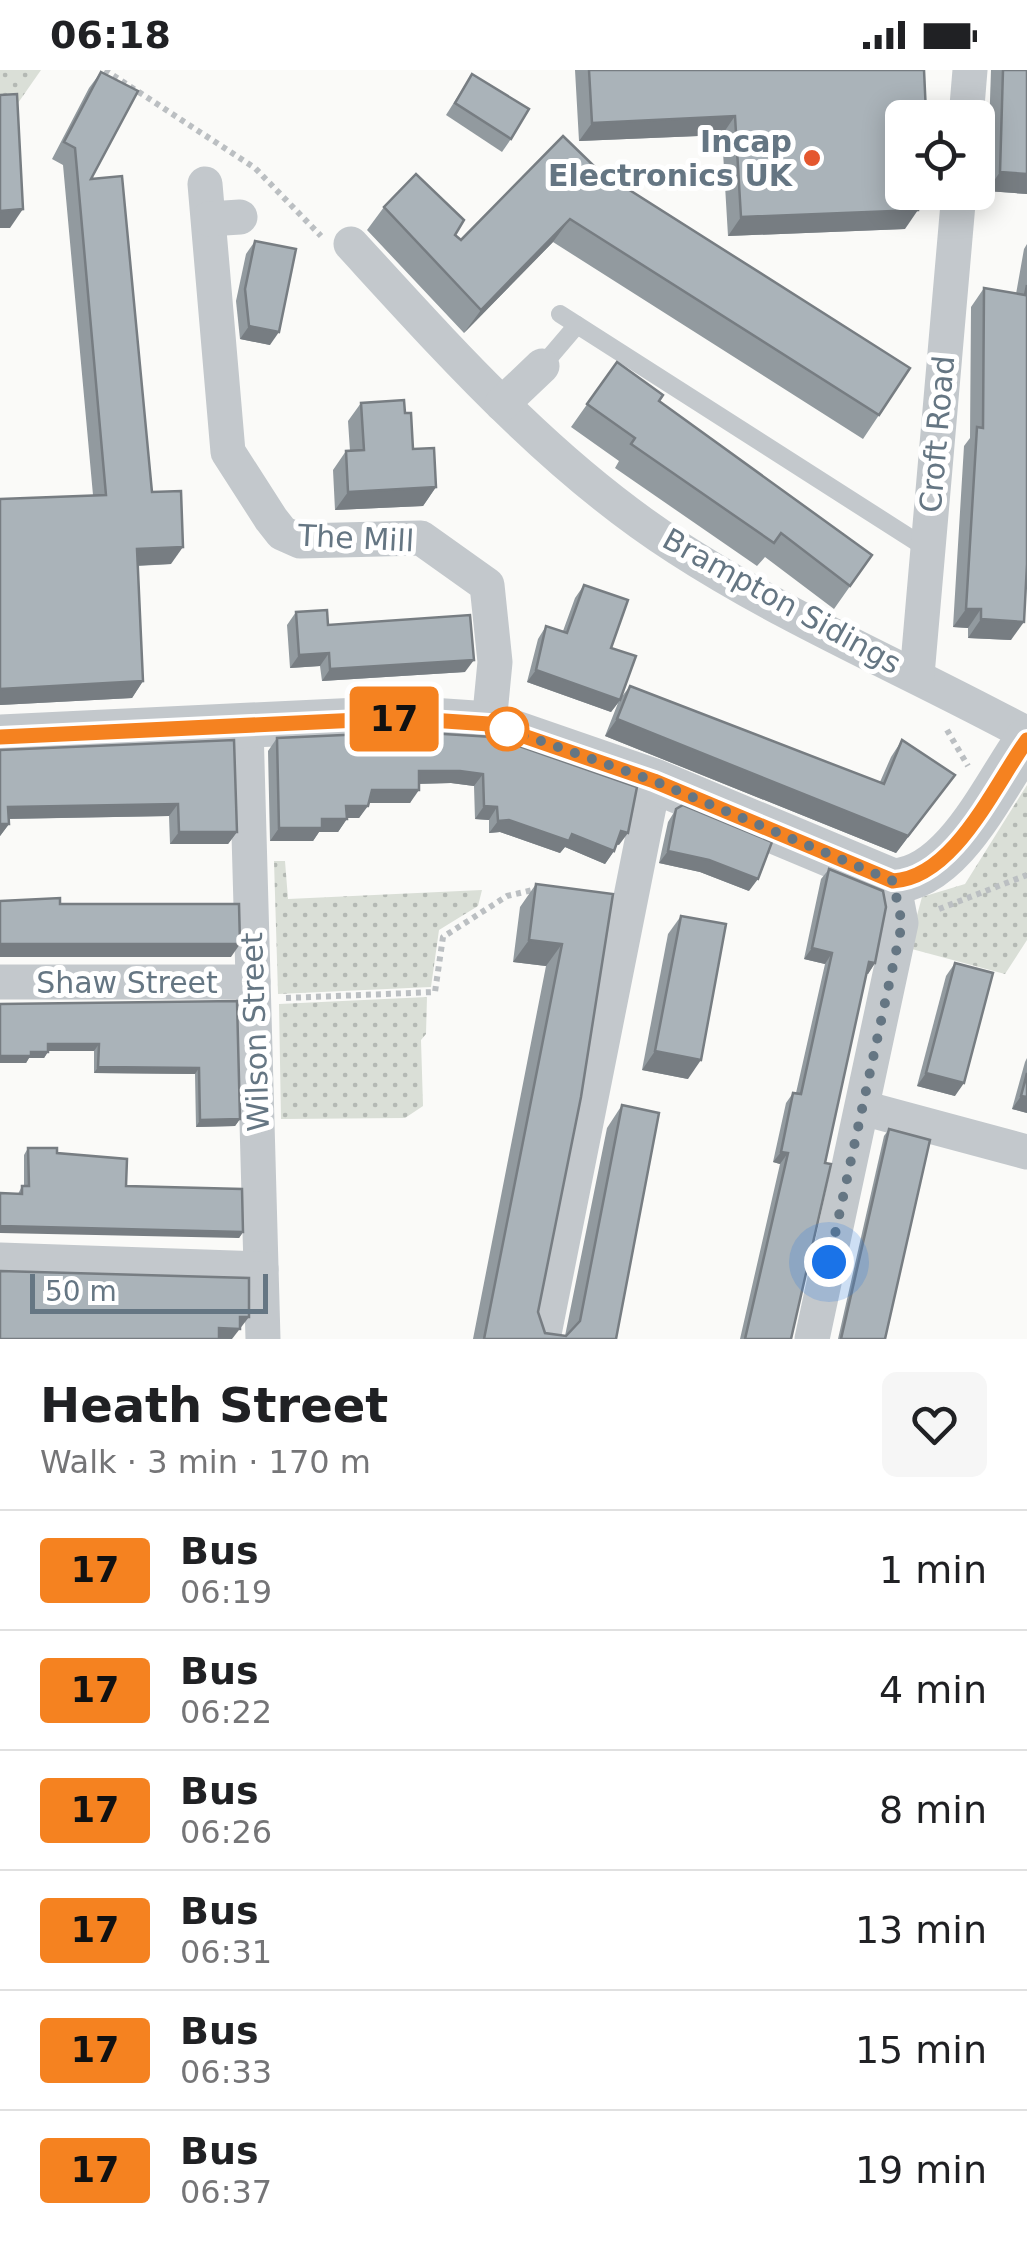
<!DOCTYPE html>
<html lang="en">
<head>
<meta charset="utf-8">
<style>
  :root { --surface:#fff; --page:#f6f6f6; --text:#202124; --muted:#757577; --line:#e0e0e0 }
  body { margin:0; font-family:"DejaVu Sans",sans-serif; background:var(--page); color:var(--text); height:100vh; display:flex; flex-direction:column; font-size:38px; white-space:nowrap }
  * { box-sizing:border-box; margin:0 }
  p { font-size:32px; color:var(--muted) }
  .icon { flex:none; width:55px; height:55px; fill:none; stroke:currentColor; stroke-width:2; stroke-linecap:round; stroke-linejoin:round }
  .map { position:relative; height:1269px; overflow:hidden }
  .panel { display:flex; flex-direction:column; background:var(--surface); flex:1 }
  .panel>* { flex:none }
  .badge { padding:0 20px; border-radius:8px; font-size:35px; line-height:65px }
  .fabs { position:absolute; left:885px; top:30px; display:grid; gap:20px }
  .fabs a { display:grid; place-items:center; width:110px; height:110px; border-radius:15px; background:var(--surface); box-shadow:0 5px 25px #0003; font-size:50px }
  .scale { position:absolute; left:30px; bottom:25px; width:238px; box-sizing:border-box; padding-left:10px; border:5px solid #657683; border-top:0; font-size:28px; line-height:35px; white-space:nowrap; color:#657683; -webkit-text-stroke:8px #fff; paint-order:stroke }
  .you { position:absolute; width:50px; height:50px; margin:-25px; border:8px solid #fff; border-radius:50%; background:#1a73e8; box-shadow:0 0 0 15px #1a73e833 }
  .map>.badge { position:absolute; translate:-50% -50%; box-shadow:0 0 0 5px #fff }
  .round { display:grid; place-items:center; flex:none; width:105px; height:105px; border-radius:15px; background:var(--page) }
  .summary { display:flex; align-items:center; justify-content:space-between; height:170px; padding:0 40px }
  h1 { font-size:48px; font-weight:600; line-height:75px }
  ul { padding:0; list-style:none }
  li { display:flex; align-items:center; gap:30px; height:120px; padding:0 40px; border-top:2px solid var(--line) }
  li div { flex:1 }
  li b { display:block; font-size:38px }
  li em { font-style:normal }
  li .badge { min-width:110px; font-weight:700; text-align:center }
  .status { display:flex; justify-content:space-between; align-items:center; height:70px; padding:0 50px; background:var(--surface); direction:ltr }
  .status svg { height:28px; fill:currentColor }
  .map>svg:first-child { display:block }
  .grass { fill:url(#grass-dots) }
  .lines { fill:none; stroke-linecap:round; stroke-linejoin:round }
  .path { stroke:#bbbfc2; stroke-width:6; stroke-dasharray:5 5; stroke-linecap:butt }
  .service { stroke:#c3c8cc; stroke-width:18 }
  .minor { stroke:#c3c8cc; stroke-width:35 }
  .tertiary { stroke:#c3c8cc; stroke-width:45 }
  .wall { fill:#929a9f }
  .shaded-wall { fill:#777d82 }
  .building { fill:#aab3b9; stroke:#777d82; stroke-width:2.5 }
  .line-casing { stroke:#fff; stroke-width:22 }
  .line { stroke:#f58220; stroke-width:15 }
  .walk { stroke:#657683; stroke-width:10; stroke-dasharray:0 18 }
  .poi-dot { fill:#e4572e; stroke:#fff; stroke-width:4 }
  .stop-dot { fill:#fff; stroke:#f58220; stroke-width:5 }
  .labels { text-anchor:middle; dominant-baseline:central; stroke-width:10; stroke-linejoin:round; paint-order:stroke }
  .poi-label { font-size:30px; font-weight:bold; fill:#657683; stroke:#fff; text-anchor:end }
  .street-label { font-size:30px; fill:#657683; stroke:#fff }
</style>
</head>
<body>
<div class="status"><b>06:18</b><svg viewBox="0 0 49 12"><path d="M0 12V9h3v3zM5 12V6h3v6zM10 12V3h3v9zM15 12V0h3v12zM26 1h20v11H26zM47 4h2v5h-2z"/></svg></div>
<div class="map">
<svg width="1027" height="1269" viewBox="0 0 1027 1269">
  <defs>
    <pattern id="grass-dots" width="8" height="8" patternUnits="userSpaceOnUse" patternTransform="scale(2.5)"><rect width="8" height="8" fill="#dadfd7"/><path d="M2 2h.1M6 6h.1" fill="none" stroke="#b4b9b4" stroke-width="1.8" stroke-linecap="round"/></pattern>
  </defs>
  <rect width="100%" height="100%" fill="#fafaf8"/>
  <g class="grass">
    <polygon points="0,0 41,0 18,33 0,24"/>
    <polygon points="1027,715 1027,870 1005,904 908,878 922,827 965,814"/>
    <polygon points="274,791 285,791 288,829 482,820 478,836 439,860 431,917 278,924"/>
    <polygon points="427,927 426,964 421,970 423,1036 405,1048 281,1049 279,934"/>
  </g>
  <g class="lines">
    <g class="path">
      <polyline points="105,0 255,98 321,166"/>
      <polyline points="947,660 968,696"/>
      <polyline points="939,839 1027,805"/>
      <polyline points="286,928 435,922 443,867 507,826 537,819"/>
    </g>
    <g class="service">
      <polyline points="560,244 926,478"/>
      <polyline points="542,296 577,255"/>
    </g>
    <g class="minor">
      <polyline points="966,48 970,0"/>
      <polyline points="205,114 228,382 271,449 282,463 300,471 421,468 487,515 495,592 489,654"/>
      <polyline points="209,149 240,147"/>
      <path d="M 351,174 C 451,283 553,398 678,478 C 789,550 911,601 1027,664"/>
      <polyline points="502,334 542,296"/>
      <polyline points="917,605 959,122"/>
      <polyline points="246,656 263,1269"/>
      <polyline points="0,912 253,912"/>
      <polyline points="863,1038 1027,1082"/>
      <polyline points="0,1190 261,1199"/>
      <polyline points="543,1269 654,711"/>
      <polyline points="812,1269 901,853 893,811"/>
    </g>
    <path class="tertiary" d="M 0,667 L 401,648 L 489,654 L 654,711 L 893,811 C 954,808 994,716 1027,670"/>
  </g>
  <g class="wall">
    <polygon points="575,0 924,0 902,48 905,159 728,166 722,65 579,71"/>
    <polygon points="991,0 1027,0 1027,124 987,121"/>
    <polygon points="101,2 91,109 152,422 171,494 138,496 143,611 132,628 0,635 0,429 93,425 63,95 52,89 89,18"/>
    <polygon points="472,4 511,69 502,82 446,45"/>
    <polygon points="598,100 879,345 863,369 553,172 464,263 367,160 384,137 455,165 461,170"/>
    <polygon points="255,171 270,275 240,269 236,231 246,184"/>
    <polygon points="1027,174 1027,494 1011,570 968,568 968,558 953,557 964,376 970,368 971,237 984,218 1016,224 1024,179"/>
    <polygon points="617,292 659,331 872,485 834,539 765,487 757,496 615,398 619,391 571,357"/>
    <polygon points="361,333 405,343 413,379 436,417 423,436 335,440 333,400 346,381 350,381 348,351"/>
    <polygon points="584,515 611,578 620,629 630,616 880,712 891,687 902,670 955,705 896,783 605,666 618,633 611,642 527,612 538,569 546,556 563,561 575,528"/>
    <polygon points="296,542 328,555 465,602 322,611 320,596 290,598 287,555"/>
    <polygon points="411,662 619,775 616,775 614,781 605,794 565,777 560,783 500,762 489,763 489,750 475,749 474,716 451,713 419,714 410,733 369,733 359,748 347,748 338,762 319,762 313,771 270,771 268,681 277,668"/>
    <polygon points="234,670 237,762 228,774 170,774 169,746 8,749 9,754 0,766 0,680"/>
    <polygon points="676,739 749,821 700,802 659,793 668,752"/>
    <polygon points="829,799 875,893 868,904 866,904 825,1093 791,1269 740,1269 780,1094 773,1092 786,1033 793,1023 796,1023 825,894 804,889 821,809"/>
    <polygon points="536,814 613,824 538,1242 545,1263 565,1266 607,1058 622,1035 616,1269 473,1269 546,896 513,892 520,837"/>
    <polygon points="681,846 688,1009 642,1000 668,864"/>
    <polygon points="955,893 955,1026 917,1016 946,906"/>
    <polygon points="237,931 240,1049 235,1056 196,1057 195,1004 94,1003 94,981 48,981 44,988 29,988 26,993 0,993 0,934"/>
    <polygon points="1027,988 1027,1043 1012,1039 1025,992"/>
    <polygon points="889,1059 885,1269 838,1269 884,1066"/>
    <polygon points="28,1078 57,1083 126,1116 243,1162 239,1168 18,1124 22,1116 24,1116 24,1085"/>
  </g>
  <g class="shaded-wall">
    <polygon points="914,43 926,43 923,48 910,48"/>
    <polygon points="735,46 722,65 579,71 592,53"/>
    <polygon points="1000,102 1027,104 1027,124 987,121"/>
    <polygon points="23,139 10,158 0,158 0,141"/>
    <polygon points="918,140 905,159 728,166 741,147"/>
    <polygon points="570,149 553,172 464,263 481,240"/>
    <polygon points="249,256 279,262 270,275 240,269"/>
    <polygon points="436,417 423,436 335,440 348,422"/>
    <polygon points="183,477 171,494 126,496 137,479"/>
    <polygon points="966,539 981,539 968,558 953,557"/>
    <polygon points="981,549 1024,552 1011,570 968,568"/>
    <polygon points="329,583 320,596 290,598 299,585"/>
    <polygon points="474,590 465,602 322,611 330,599"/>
    <polygon points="536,600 620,630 611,642 527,612"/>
    <polygon points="143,611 132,628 0,635 0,619"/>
    <polygon points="617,649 908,766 955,705 896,783 605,666"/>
    <polygon points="419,701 460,701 483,704 474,716 451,713 410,714"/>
    <polygon points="372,720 419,720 410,733 363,733"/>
    <polygon points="178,734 169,746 0,749 8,737"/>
    <polygon points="346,736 368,736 359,748 337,748"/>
    <polygon points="484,736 497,737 489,750 475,749"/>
    <polygon points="322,749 347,749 338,762 319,762 313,771 270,771 279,758"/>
    <polygon points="509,750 572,764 614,781 605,794 565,777 560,783 500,762 489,763 498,751"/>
    <polygon points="0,754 9,754 0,766"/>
    <polygon points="621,761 628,763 619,775 612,773"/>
    <polygon points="179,762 237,762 228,774 170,774"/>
    <polygon points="668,781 709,790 758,809 749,821 700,802 659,793"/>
    <polygon points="529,870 562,874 546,896 513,892"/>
    <polygon points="0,874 240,874 231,887 0,887"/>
    <polygon points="812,878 832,883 825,894 804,889"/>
    <polygon points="869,892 875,893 868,904 861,903"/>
    <polygon points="48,974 99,974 94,981 44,981"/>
    <polygon points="655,981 701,990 688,1009 642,1000"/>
    <polygon points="31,982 48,982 44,988 29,988 26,993 0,993 0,986"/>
    <polygon points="98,997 199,998 195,1004 94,1003"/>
    <polygon points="926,1003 964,1013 955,1026 917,1016"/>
    <polygon points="1021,1026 1027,1027 1027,1043 1012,1039"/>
    <polygon points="240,1049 235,1056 196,1057 200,1050"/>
    <polygon points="781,1082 788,1083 780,1094 773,1092"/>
    <polygon points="0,1156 243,1162 239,1168 0,1163"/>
    <polygon points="240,1247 249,1247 232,1269 211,1269 219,1258"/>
  </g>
  <g class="building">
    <polygon points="589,0 924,0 926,43 914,43 914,48 902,48 902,122 917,122 918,140 741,147 735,46 592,53"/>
    <polygon points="1003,0 1027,0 1027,104 1000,102"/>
    <polygon points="101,2 138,21 91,109 122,106 152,422 181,421 183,477 137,479 143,611 0,619 0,429 106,425 75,78 64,72"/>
    <polygon points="472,4 529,39 511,69 455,33"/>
    <polygon points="17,24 23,139 0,141 0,25"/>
    <polygon points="563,66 598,100 910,298 879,345 570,149 481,240 384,137 416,104 464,150 455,165 461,170"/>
    <polygon points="255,171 296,179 279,262 249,256 245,219"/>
    <polygon points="1027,215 1027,494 1024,552 981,549 981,539 966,539 977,357 983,358 984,218 1025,225"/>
    <polygon points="617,292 663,325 659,331 872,485 850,516 781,463 774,473 631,374 635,368 587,334"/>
    <polygon points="404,330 405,343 411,343 413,379 434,378 436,417 348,422 346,381 364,380 361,333"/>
    <polygon points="584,515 628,530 611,578 636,586 620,630 536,600 546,556 567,563"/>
    <polygon points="327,540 328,555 470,545 474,590 330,599 329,583 299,585 296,542"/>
    <polygon points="630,616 884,714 902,670 955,705 908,766 617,649"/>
    <polygon points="411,662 493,667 637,717 628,763 621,761 614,781 572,764 569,771 509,750 498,751 497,737 484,736 483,704 460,701 419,701 419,720 372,720 368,736 346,736 347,749 322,749 322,758 279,758 277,668"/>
    <polygon points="234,670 237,762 179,762 178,734 8,737 9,754 0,754 0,680"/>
    <polygon points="683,735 772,772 758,809 709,790 668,781 676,739"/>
    <polygon points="829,799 883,821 886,837 875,893 869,892 825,1093 831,1094 791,1269 745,1269 788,1083 781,1082 793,1023 801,1024 832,883 812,878"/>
    <polygon points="536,814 613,824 581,1027 538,1242 545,1263 566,1266 580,1251 622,1035 659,1043 616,1269 484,1269 562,874 529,870"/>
    <polygon points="60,828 60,834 239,834 240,874 0,874 0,831"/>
    <polygon points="681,846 726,854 701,990 655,981"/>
    <polygon points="955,893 993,903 964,1013 926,1003"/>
    <polygon points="237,931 240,1049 200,1050 199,998 98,997 99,974 48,974 48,982 31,982 31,986 0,986 0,934"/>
    <polygon points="1027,1003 1027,1027 1021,1026"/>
    <polygon points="889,1059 930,1070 885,1269 841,1269"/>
    <polygon points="28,1078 57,1078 57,1083 127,1089 126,1116 242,1119 243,1162 0,1156 0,1123 22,1124 22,1116 29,1116"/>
    <polygon points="0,1201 249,1208 249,1247 240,1247 240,1259 219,1258 219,1269 0,1269"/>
  </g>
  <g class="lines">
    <g class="line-casing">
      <path id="line" d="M 0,667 L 401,648 L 489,654 L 654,711 L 893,811 C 954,808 994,716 1027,670"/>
    </g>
    <use href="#line" class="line"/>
    <polyline class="walk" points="507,659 654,711 893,811 902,854 829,1192"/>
  </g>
  <circle class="poi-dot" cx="812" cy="88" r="10"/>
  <circle class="stop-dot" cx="507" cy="659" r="20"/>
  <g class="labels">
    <g class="poi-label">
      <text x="792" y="71">Incap<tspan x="792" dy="34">Electronics UK</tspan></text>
    </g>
    <g class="street-label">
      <text transform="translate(937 364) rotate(-85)">Croft Road</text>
      <text transform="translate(356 468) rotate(3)">The Mill</text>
      <text transform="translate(782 531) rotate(29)">Brampton Sidings</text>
      <text x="127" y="912">Shaw Street</text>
      <text transform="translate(255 962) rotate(-92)">Wilson Street</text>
    </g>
  </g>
</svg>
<div class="fabs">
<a><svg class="icon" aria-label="locate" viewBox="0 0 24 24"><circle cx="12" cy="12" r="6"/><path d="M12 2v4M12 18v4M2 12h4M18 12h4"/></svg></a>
</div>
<div class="scale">50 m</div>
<div class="you" style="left:829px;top:1192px"></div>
<b class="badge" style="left:394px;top:649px;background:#f58220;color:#111">17</b>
</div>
<section class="panel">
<div class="summary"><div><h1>Heath Street</h1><p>Walk · 3 min · 170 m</p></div><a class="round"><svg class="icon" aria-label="heart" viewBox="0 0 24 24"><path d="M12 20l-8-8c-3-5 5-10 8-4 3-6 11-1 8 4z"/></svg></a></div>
<ul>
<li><span class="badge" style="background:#f58220;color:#111">17</span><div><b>Bus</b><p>06:19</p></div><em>1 min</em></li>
<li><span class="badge" style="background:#f58220;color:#111">17</span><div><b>Bus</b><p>06:22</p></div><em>4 min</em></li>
<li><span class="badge" style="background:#f58220;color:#111">17</span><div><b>Bus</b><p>06:26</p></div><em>8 min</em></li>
<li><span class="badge" style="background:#f58220;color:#111">17</span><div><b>Bus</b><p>06:31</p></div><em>13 min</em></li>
<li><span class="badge" style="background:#f58220;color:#111">17</span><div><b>Bus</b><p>06:33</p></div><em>15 min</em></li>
<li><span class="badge" style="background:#f58220;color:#111">17</span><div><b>Bus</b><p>06:37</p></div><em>19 min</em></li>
</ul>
</section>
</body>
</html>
